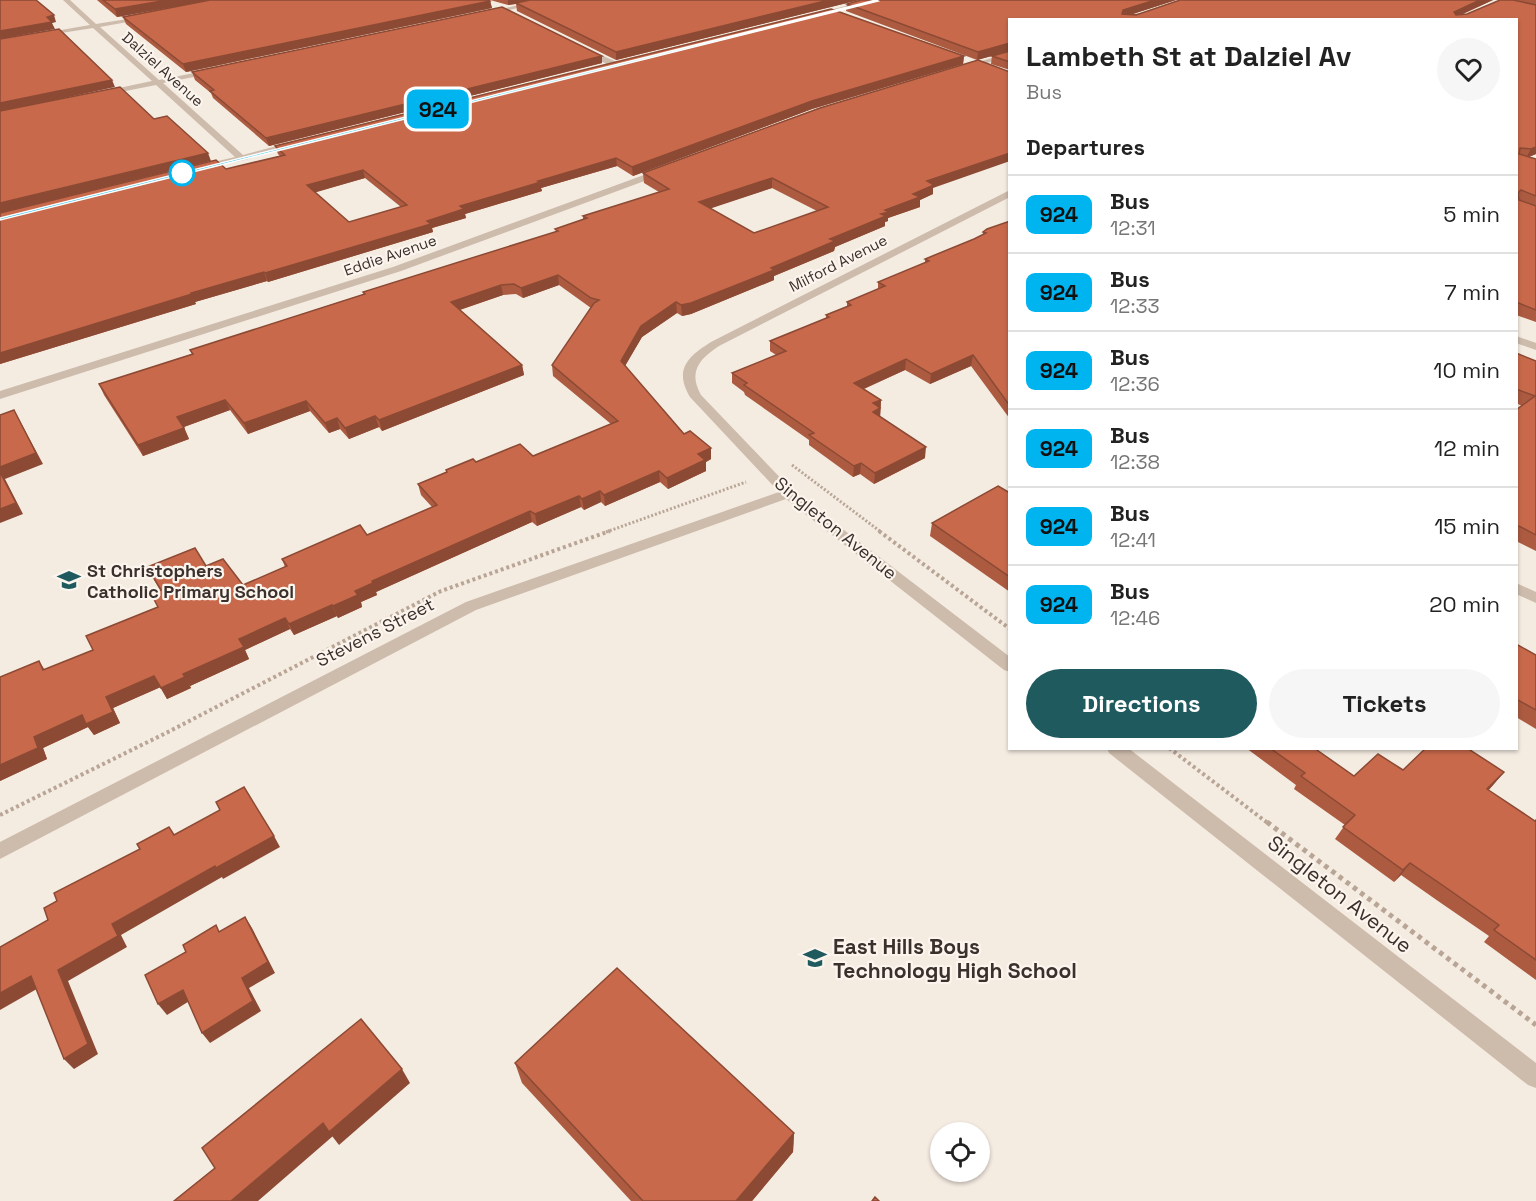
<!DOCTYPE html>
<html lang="en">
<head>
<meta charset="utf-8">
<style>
  :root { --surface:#fff; --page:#f6f6f6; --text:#222; --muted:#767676; --line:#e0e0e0; --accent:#1f5a5e }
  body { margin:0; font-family:"Space Grotesk",sans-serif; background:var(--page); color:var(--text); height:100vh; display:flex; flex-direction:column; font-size:22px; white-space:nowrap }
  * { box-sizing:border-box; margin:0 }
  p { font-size:20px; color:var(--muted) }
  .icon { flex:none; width:33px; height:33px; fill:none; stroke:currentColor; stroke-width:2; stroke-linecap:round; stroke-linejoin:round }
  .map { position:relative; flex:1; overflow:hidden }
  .details { position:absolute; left:1008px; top:18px; width:510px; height:732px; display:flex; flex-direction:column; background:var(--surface); border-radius:0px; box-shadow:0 2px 4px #0004 }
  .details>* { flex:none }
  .badge { padding:0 12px; border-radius:9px; font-size:21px; line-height:39px }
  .controls { position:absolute; left:930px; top:1122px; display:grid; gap:12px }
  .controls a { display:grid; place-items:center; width:60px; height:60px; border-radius:50%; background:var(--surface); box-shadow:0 2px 4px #0004; font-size:30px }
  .map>.badge { position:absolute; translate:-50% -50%; box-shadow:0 0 0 3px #fff }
  h2 { padding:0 18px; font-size:22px; line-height:54px }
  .round { display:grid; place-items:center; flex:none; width:63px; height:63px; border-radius:32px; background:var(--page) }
  .summary { display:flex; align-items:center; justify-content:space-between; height:102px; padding:0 18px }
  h1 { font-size:28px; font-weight:600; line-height:45px }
  .action { display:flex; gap:12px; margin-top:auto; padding:12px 18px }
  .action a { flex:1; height:69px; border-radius:36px; background:var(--accent); color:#fff; font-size:24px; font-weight:600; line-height:69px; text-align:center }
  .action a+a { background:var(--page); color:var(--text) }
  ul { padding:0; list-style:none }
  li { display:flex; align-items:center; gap:18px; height:78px; padding:0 18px; border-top:2px solid var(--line) }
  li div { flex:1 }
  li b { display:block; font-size:22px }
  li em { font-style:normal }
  li .badge { min-width:66px; font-weight:700; text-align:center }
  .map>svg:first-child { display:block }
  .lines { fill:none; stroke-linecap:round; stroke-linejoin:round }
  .path-far2 { stroke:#b9a596; stroke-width:3; stroke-dasharray:2 2; stroke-linecap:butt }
  .path-far1 { stroke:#b9a596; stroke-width:4; stroke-dasharray:3 3; stroke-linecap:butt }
  .path { stroke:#b9a596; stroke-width:5; stroke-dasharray:4.5 4.5; stroke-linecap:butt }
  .minor { fill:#cdbbac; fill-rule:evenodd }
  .wall { fill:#ac5a40; fill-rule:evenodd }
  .shaded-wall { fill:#8c4a34 }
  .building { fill:#c8694b; stroke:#8c4a34; stroke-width:1.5; fill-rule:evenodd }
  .line { fill:#00b5ef; stroke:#fff; stroke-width:1.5 }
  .stop-dot { fill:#fff; stroke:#00b5ef; stroke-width:3 }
  .labels { text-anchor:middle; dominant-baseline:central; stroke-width:4.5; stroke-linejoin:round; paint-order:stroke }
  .far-street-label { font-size:15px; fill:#3b302b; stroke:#fbf5ee }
  .street-label { font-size:18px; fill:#3b302b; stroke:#fbf5ee }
  .poi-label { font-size:18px; font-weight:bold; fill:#3b302b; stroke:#fbf5ee; text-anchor:start }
  .near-street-label { font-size:21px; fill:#3b302b; stroke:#fbf5ee }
  .near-poi-label { font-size:21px; font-weight:bold; fill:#3b302b; stroke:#fbf5ee; text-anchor:start }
</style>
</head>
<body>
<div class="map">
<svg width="1536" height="1201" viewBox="0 0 1536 1201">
  <rect width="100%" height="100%" fill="#f4ebe1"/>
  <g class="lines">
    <g class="path-far2">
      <polyline points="792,465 881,532"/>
      <polyline points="606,532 746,482"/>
    </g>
    <g class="path-far1">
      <polyline points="879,531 1010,629"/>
      <polyline points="1169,748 1269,824"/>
      <polyline points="0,815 166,733 441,591 610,531"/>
    </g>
    <polyline class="path" points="1267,822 1536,1025"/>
    <g class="minor">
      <polygon points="63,0 70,0 96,24 146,16 144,19 100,27 159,80 214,69 214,73 163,83 243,155 296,141 300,144 245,160 197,170 197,166 235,157 156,85 100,96 100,92 152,81 93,28 42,36 44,33 90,25"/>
      <polygon points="540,0 552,0 487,15 484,13"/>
      <polygon points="868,0 879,0 818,16 815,14"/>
      <polygon points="583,47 619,63 620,65 613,67 580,51"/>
      <polygon points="1010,52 1010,56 964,70 960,68"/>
      <polygon points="663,168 667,171 666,173 401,271 0,399 0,391 393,267"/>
      <path d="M 1010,190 L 1010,197 L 719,346 C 699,359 688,372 701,395 L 793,491 L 1010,657 L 1010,672 L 1004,670 L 786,499 L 476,610 L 0,859 L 0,842 L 466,602 L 779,492 L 690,397 C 674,370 687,357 711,342 Z"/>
      <polygon points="1516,336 1536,343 1536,350 1516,343"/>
      <polygon points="1516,583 1536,592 1536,603 1516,594"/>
      <polygon points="1107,748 1128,748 1536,1063 1536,1088 1528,1085 1109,753"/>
    </g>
  </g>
  <g class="wall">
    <polygon points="97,0 489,0 490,1 492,8 186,72 126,24 123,17 182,5 117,17"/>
    <polygon points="490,0 859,0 616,60 517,11 516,4 508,5"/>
    <polygon points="1176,0 1132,14 1493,0 1461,15 1467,14 1500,0 1536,0 1536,154 1529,157 1536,159 1536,322 1516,315 1516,20 1010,20 1010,51 977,60 846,11 847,4"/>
    <polygon points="1010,51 1010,70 991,64 992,56"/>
    <polygon points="602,56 602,63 269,146 213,98 211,93 195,80 192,72"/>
    <path d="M 964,56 L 963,64 L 812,109 L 633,176 L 617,166 L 541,188 L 542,191 L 465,214 L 466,218 L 432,228 L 433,232 L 268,282 L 267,281 L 195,302 L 196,304 L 0,364 L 0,213 L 226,169 L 280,156 L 278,154 L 275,146 ZM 365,178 L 401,207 L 349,222 L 315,192 Z"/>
    <path d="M 820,108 L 933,188 L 933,194 L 920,200 L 920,207 L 888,218 L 888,221 L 885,222 L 885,226 L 835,247 L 834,251 L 774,276 L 774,280 L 691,314 L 682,316 L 677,313 L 642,337 L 625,366 L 684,434 L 711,448 L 711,459 L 706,462 L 706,471 L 668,489 L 660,482 L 605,506 L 601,502 L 584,510 L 581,507 L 537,526 L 532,522 L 376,592 L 377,595 L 361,602 L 362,607 L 338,618 L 337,616 L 294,635 L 290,629 L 245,650 L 249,659 L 190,686 L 191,688 L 167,699 L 160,687 L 113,708 L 120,723 L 94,735 L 88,727 L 43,748 L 47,759 L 0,781 L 0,677 L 39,661 L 45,670 L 93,650 L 158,607 L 160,590 L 147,567 L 206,566 L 243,585 L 285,567 L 282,559 L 367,535 L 432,507 L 421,495 L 418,484 L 446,472 L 446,470 L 476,462 L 533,456 L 611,424 L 553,376 L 552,365 L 591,308 L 559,285 L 523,298 L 516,294 L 503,295 L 460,310 L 522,365 L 524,375 L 382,431 L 379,427 L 349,439 L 340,429 L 329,433 L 310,411 L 248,434 L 230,410 L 184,427 L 189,439 L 143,456 L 104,395 L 99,384 L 192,354 L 190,350 L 364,294 L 363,292 L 556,232 L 555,229 L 583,220 L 583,216 L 659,192 L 644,183 L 643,173 ZM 772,188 L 817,211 L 754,233 L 710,208 Z"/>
    <polygon points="1010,221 1010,419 971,366 930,384 905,370 864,389 881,400 880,417 925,458 874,484 860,474 853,477 809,445 809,440 745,395 744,392 732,383 732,373 776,355 770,351 770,341 826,318 826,315 847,307 847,302 878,289 878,282 925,263 925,259 974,239 983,235 983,232"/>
    <polygon points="1516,353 1536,361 1536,551 1516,541 1516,410 1522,406 1516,403"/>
    <polygon points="1010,493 1010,592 930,536 932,523"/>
    <polygon points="1516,644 1536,655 1536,729 1516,717"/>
    <polygon points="1246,748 1317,748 1316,750 1354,776 1403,770 1504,772 1488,791 1535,821 1536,820 1536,980 1484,942 1489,936 1438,901 1401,875 1394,882 1335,839 1345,825 1294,789 1296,785"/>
    <polygon points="515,1063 794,1133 793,1152 752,1201 631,1201 522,1083"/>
  </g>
  <g class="shaded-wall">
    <polygon points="168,0 212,0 117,17 115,9"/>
    <polygon points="508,0 542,0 508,5"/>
    <polygon points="829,0 859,0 616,60 616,52"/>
    <polygon points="1155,0 1176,0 1121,18 1123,10"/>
    <polygon points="1480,0 1493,0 1451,19 1454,12"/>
    <polygon points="490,1 492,8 186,72 183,64"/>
    <polygon points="54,15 56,22 52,23 55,29 0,39 0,31"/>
    <polygon points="1010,43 1010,51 977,60 978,52"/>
    <polygon points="602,56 602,63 269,146 266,138"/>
    <polygon points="964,56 963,64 812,109 633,176 632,167 812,101"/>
    <polygon points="112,80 115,87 0,112 0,103"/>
    <polygon points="1536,147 1536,154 1526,158 1531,149"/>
    <polygon points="208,153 211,161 0,213 0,203"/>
    <polygon points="1010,153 1010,161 933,188 933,194 920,200 920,207 888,218 888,221 885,222 885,226 835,247 834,251 774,276 774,280 691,314 682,316 681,305 771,268 830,239 885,210 913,194 927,181"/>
    <polygon points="616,158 617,166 541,188 542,191 465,214 466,218 432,228 433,232 268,282 265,273 427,221 460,206 538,181"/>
    <polygon points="363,170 365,178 310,194 307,185"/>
    <polygon points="772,178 772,188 700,212 699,202"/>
    <polygon points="264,272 267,281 195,302 196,304 0,364 0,353 191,293"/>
    <polygon points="558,275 559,285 523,298 521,288"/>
    <polygon points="501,285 503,295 453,312 451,302"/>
    <polygon points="676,302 677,313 642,337 622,371 621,361 641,326"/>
    <polygon points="973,355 971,366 930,384 931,374"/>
    <polygon points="906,359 905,370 854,393 854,383"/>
    <polygon points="522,365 524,375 382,431 379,420"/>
    <polygon points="225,400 230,410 181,428 177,417"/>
    <polygon points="881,400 880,419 872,423 873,403"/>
    <polygon points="306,401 310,411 248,434 244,423"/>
    <polygon points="14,410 43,464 5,479 23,514 0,523 0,467"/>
    <polygon points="375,416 379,427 349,439 345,428"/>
    <polygon points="337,418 340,429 329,433 325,423"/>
    <polygon points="184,428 189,439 143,456 138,445"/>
    <polygon points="926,447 925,458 874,484 875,473"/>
    <polygon points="711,448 711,459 706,462 706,471 668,489 667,478 698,454"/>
    <polygon points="861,463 860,474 853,477 854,466"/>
    <polygon points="659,471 660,482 605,506 604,495"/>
    <polygon points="600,491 601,502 584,510 582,499"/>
    <polygon points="579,496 581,507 537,526 535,514"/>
    <polygon points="530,511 532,522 376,592 377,595 361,602 362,607 338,618 333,606 372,581"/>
    <polygon points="332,605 337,616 294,635 289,624"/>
    <polygon points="285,618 290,629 245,650 249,659 190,686 183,674 239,639"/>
    <polygon points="154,676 161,687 113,708 120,723 94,735 88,727 43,748 47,759 0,781 0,765 34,737 106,697"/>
    <polygon points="185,677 191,688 167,699 161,688"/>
    <polygon points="1504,772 1494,784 1477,802 1487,789"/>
    <polygon points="274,836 280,847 223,879 222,877 121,935 127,947 68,981 98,1054 74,1069 64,1059 58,970 112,924 215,866"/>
    <polygon points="1410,863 1401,875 1394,882 1403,870"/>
    <polygon points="245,917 252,928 275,973 249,988 261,1011 210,1043 202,1033 242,978"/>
    <polygon points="31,976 42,986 0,1010 0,993"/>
    <polygon points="183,990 191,1000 167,1015 158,1004"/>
    <polygon points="402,1069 410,1083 339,1145 329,1132"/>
    <polygon points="323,1123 333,1136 258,1201 231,1201"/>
    <polygon points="794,1133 793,1152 752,1201 736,1201"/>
  </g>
  <g class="building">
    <polygon points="0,0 36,0 54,15 47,17 52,22 0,31"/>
    <polygon points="103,0 168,0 115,9"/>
    <polygon points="210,0 489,0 490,1 183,64 123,17"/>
    <polygon points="530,0 829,0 616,52 516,3"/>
    <polygon points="861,0 1155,0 1123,10 1122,14 1136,15 1180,0 1480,0 1454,12 1456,15 1467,14 1500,0 1513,0 1536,5 1536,147 1531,149 1520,148 1519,154 1536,159 1536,196 1521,190 1518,193 1519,200 1536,206 1536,310 1516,302 1516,20 1010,20 1010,43 978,52 847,4"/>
    <polygon points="502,7 602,56 266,138 210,91 214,90 192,72"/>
    <path d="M 831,9 L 964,56 L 812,101 L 632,167 L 616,158 L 538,181 L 541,182 L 460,206 L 464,209 L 427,221 L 431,224 L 265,273 L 264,272 L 191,293 L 192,294 L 0,353 L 0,213 L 216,160 L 226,169 L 285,155 L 275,146 ZM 363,170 L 407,205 L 349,222 L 307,185 Z"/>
    <polygon points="59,29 112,80 0,103 0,39"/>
    <polygon points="1010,51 1010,62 992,56"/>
    <path d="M 978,60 L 1010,72 L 1010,153 L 927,181 L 934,185 L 913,194 L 920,197 L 885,210 L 889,212 L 881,214 L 886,216 L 830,239 L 835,241 L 771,268 L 774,270 L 691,303 L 681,305 L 676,302 L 641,326 L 621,361 L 684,434 L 690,431 L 711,448 L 698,454 L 705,460 L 667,478 L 659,471 L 604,495 L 600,491 L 582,499 L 579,496 L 535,514 L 530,511 L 372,581 L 373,583 L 355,591 L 358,595 L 333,606 L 332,605 L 289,624 L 285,618 L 239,639 L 244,647 L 183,674 L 185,677 L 161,688 L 154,676 L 106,697 L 113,712 L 86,724 L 82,715 L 34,737 L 38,748 L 0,765 L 0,677 L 39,661 L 43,670 L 93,650 L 86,636 L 158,607 L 151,594 L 161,590 L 147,567 L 195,548 L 206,566 L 223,559 L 243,585 L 287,566 L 282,559 L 360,525 L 367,535 L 437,505 L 418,484 L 447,472 L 446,470 L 473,459 L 476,462 L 520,444 L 533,456 L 618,421 L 552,365 L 594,303 L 599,300 L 591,298 L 558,275 L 521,288 L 514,284 L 501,285 L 451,302 L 522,365 L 379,420 L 375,416 L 345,428 L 337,418 L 325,423 L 306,401 L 244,423 L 225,400 L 177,417 L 184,428 L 138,445 L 99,384 L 193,354 L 190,350 L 365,294 L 363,292 L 558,231 L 555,229 L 587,218 L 583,216 L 669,189 L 643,173 L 820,108 ZM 772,178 L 828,207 L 754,233 L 699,202 Z"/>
    <polygon points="120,87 154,119 167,116 208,153 0,203 0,111"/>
    <polygon points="1010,221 1010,406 973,355 931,374 906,359 854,383 881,400 873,403 880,408 873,412 926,447 875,473 861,463 854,466 809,435 814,433 744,385 747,383 732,373 786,351 770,341 829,317 826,315 851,305 847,302 885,286 878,282 929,261 925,259 974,239 986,233 983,232 987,229"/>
    <polygon points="1516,353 1536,361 1536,535 1519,526 1516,528 1516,410 1535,396 1516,389"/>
    <polygon points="14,410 36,453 0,467 0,415"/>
    <polygon points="0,472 16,503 0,509"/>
    <polygon points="998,486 1010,493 1010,577 932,523"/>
    <polygon points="1516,644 1536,655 1536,710 1516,699"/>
    <polygon points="1270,748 1314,748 1354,776 1378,754 1403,770 1426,748 1467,748 1504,772 1487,789 1535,821 1536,820 1536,960 1494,930 1499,925 1448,889 1410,863 1403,870 1343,827 1355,815 1301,776 1305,773"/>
    <polygon points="244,787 274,836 216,868 215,866 112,924 118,936 58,970 88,1044 64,1059 31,976 0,993 0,947 48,920 44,908 57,901 54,893 140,849 137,844 169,827 174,835 220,810 216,802"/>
    <polygon points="245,917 268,962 242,978 253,1001 202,1033 183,990 158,1004 145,975 186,952 183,945 216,925 219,932"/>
    <polygon points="617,968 794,1133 736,1201 643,1201 515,1063"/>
    <polygon points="361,1019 402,1069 329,1132 323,1123 231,1201 174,1201 215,1168 202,1148"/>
    <polygon points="875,1197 879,1201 872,1201"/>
  </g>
  <polygon class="line" points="876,0 878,1 0,220 0,218"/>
  <defs>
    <g id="school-bare" transform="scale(1.8)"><path d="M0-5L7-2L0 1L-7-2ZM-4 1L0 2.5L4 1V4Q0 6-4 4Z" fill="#1f5a5e" stroke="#fbf5ee" stroke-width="2.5" paint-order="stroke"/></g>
  </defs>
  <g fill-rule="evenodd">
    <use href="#school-bare" x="69" y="580"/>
    <use href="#school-bare" x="815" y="958"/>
  </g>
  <circle class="stop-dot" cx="182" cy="173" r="12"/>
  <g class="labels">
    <g class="far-street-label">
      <text transform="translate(163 69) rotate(42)">Dalziel Avenue</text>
      <text transform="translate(390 255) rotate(-19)">Eddie Avenue</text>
      <text transform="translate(838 263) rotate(-27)">Milford Avenue</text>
    </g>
    <g class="street-label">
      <text transform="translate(836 528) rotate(39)">Singleton Avenue</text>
      <text transform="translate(375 632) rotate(-27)">Stevens Street</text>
    </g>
    <g class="poi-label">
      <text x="87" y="570">St Christophers<tspan x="87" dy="21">Catholic Primary School</tspan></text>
    </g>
    <g class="near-street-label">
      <text transform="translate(1340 894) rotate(38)">Singleton Avenue</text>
    </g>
    <g class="near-poi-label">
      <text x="833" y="946">East Hills Boys<tspan x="833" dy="24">Technology High School</tspan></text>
    </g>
  </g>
</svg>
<div class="controls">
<a><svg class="icon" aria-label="locate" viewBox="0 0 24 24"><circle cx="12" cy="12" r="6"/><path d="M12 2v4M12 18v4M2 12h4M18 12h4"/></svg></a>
</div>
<b class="badge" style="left:438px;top:109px;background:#00b5ef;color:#111">924</b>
<section class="details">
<div class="summary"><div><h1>Lambeth St at Dalziel Av</h1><p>Bus</p></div><a class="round"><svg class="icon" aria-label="heart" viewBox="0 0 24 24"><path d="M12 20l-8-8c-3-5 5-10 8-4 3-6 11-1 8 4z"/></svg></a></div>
<h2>Departures</h2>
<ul>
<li><span class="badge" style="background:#00b5ef;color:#111">924</span><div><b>Bus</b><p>12:31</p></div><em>5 min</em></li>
<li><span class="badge" style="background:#00b5ef;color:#111">924</span><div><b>Bus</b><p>12:33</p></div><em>7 min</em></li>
<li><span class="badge" style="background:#00b5ef;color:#111">924</span><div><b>Bus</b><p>12:36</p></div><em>10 min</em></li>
<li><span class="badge" style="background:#00b5ef;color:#111">924</span><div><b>Bus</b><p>12:38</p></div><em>12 min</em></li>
<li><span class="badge" style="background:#00b5ef;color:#111">924</span><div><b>Bus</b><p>12:41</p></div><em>15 min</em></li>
<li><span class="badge" style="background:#00b5ef;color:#111">924</span><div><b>Bus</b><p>12:46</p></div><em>20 min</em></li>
</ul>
<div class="action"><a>Directions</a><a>Tickets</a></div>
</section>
</div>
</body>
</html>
